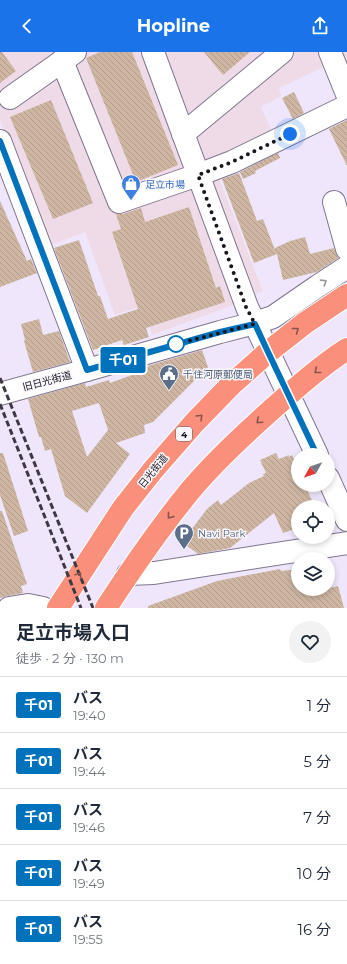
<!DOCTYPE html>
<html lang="ja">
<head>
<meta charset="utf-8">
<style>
  :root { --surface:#fff; --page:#f2f2f3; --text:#1f2937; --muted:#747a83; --line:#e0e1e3; --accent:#1a73e8 }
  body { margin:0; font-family:Montserrat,"Noto Sans JP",sans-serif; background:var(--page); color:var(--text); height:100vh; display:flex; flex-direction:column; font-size:15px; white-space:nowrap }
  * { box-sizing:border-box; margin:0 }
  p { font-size:13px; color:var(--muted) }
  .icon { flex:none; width:22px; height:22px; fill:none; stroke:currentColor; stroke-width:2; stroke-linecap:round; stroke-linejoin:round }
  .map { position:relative; height:556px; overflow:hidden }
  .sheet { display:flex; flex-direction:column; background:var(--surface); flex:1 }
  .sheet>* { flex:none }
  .badge { padding:0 8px; border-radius:3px; font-size:14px; line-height:26px }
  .needle { width:26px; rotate:230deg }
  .controls { position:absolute; left:291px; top:396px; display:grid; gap:8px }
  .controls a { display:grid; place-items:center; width:44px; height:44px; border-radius:50%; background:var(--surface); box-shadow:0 2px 6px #0003; font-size:20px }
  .you { position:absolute; width:20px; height:20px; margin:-10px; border:3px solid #fff; border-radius:50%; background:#1a73e8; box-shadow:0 0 0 6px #1a73e833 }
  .map>.badge { position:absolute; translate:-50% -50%; box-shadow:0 0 0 2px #fff }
  .round { display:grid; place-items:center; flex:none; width:42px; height:42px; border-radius:21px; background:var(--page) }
  .overview { display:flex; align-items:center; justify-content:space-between; height:68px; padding:0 16px }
  h1 { font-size:19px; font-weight:700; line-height:30px }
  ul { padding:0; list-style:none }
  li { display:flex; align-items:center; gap:12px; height:56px; padding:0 16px; border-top:1px solid var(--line) }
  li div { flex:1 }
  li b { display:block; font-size:15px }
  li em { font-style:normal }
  li .badge { min-width:44px; font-weight:700; text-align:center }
  header { display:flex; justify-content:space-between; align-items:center; height:52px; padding:0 16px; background:var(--accent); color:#fff; font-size:18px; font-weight:700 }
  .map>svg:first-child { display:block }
  .commercial { fill:#efdae8 }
  .building { fill:url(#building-back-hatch); fill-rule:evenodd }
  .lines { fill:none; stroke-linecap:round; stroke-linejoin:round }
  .minor-casing { stroke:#7f768e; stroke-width:24 }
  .highway-casing { stroke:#fff; stroke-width:24 }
  .minor { stroke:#fff; stroke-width:22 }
  .highway { stroke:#fa907b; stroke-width:22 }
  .rail { stroke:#3c3844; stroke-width:3; stroke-dasharray:6 3; stroke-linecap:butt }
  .oneway { stroke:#98969a }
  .oneway2 { stroke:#8a534d }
  .line-casing { stroke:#fff; stroke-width:9 }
  .line { stroke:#0072bc; stroke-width:6 }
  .walk { stroke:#19161f; stroke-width:4; stroke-dasharray:0 7.2 }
  .stop-dot { fill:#fff; stroke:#0072bc; stroke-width:2 }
  .labels { text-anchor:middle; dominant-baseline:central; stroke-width:3; stroke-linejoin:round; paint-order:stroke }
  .shield { fill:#f9f7fc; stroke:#5c5a61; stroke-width:1 }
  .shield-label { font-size:9px; font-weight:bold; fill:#19161f }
  .shop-label { font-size:10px; fill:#366cbe; stroke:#f9f7fc; text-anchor:start }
  .service-label { font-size:10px; fill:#4e5e75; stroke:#f9f7fc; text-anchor:start }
  .street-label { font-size:10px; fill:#19161f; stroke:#f9f7fc }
</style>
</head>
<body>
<header><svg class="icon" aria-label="back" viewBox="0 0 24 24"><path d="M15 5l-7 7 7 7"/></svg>Hopline<svg class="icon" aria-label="share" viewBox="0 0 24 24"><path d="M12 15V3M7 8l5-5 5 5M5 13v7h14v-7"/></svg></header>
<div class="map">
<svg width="347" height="556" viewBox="0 0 347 556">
  <defs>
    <pattern id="building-back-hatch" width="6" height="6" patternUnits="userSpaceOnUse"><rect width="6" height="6" fill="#ceb6a3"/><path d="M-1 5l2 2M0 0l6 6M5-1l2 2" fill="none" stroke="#b09c8c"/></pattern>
  </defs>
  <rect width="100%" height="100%" fill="#efe6fc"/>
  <polygon class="commercial" points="0,0 347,0 347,54 330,12 279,36 281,44 261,55 274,84 216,119 263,239 228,255 152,283 142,254 115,263 85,180 51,193 0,68"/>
  <g class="building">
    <polygon points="0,0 2,0 16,19 0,31"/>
    <polygon points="100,0 132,0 178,113 136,130 86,6"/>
    <polygon points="204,0 250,0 223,23"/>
    <polygon points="294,40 304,61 293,67 282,46"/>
    <polygon points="51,48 93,151 53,167 10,65"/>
    <polygon points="347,68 347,114 329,77"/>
    <polygon points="278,101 280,106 255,119 256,121 243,127 240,120"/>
    <polygon points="239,121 257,169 263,167 275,198 275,196 290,189 305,185 310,202 334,196 338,206 317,220 283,228 277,202 254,211 222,127"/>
    <polygon points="0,149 27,209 31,207 37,221 0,235"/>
    <polygon points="189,155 216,236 220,234 225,250 146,276 149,285 124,293 122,288 93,298 54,196 79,188 98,244 100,244 108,267 138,257 112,180 121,177 116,162 123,162 141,156 145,170"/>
    <polygon points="39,267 43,283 59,279 70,310 33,320 24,289 25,288 21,272"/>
    <path d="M 202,298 L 208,315 L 153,370 L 144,373 L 145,381 L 116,391 L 130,402 L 87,461 L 65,444 L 51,397 L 45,399 L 41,385 L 39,385 L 28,347 L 85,331 L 86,335 L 109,328 L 110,331 L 146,318 L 144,315 ZM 99,351 L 108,378 L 87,405 L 72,359 Z"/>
    <polygon points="0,401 3,401 28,479 14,484 0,443"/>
    <polygon points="276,401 279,407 289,403 289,405 292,403 298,416 298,433 305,433 315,455 298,455 298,476 283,481 274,461 230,496 198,502 182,490 207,457 218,448 221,453 249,431 264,424 263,422 266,421 260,408"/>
    <polygon points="0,459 2,459 27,532 21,534 23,541 7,544 0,546"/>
    <polygon points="280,517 281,519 298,517 298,537 321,538 338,534 344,556 148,556 148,554 217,529"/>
  </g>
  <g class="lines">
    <g class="minor-casing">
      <g id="minor">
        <polyline points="153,0 247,255 317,403"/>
        <polyline points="330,0 347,42"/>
        <polyline points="62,9 119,150 198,123 232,110 347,54"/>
        <polyline points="10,46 75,0"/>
        <polyline points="183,82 282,0"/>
        <polyline points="0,89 87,318"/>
        <polyline points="334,150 347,197"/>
        <polyline points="0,342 87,318 220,280 255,271 273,265 318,234 347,215"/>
        <polyline points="328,426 347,468"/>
        <polyline points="128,522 154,521 347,491"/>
        <polyline points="9,556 28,553 43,556"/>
      </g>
    </g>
    <g class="highway-casing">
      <g id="highway">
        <polyline points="58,556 123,456 153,418 195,370 231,333 268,300 305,271 347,243"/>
        <path d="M 106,556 C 132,516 159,477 189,440 C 213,411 241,385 269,360 C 294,338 319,315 347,297"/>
      </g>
    </g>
    <use href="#minor" class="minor"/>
    <use href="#highway" class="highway"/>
    <g class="rail">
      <polyline points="0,326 93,556"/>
      <polyline points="0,352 81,556"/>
    </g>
  </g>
  <defs><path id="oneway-chevron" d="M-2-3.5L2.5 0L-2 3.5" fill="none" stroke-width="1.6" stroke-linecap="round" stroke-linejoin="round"/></defs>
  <use class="oneway" href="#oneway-chevron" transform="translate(324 230) rotate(-32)"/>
  <g class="oneway2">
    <use href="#oneway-chevron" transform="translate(296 278) rotate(-38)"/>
    <use href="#oneway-chevron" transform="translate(317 319) rotate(141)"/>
    <use href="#oneway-chevron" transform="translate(200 365) rotate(-45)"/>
    <use href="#oneway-chevron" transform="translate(259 369) rotate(138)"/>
    <use href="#oneway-chevron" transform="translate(170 464) rotate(128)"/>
    <use href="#oneway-chevron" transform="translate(79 523) rotate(-56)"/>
  </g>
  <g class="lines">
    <g class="line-casing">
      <polyline id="line" points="0,89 87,318 220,280 255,272 268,300 317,403"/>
    </g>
    <use href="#line" class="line"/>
    <polyline class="walk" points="176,292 255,272 246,255 198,123 232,110 290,82"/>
  </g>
  <defs>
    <g id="shop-pin" transform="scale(1)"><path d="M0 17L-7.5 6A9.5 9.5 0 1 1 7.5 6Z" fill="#3f7fe0" stroke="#f9f7fc"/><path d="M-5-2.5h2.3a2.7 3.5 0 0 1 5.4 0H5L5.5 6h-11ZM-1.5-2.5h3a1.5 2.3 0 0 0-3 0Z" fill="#fff"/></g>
    <g id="civic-pin" transform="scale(1)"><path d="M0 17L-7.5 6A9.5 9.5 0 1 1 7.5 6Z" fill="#5c6f8a" stroke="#f9f7fc"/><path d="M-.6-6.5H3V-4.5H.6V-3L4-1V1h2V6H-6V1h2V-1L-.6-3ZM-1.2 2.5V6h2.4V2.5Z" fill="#fff"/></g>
    <g id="parking-pin" transform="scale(1)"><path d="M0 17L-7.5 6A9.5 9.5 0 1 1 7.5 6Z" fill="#5c6f8a" stroke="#f9f7fc"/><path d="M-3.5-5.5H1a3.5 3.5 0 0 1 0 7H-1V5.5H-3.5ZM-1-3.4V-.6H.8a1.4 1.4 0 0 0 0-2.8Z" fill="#fff"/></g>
  </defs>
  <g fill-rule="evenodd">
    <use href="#shop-pin" x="131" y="132"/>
    <use href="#civic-pin" x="169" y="322"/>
    <use href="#parking-pin" x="184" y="481"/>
  </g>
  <circle class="stop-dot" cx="176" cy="292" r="8"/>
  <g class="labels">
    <rect class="shield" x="176" y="375" width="16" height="14" rx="3"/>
    <g class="shield-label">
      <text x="184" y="382">4</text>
    </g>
    <g class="shop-label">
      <text x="145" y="132">足立市場</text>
    </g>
    <g class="service-label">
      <text x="183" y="322">千住河原郵便局</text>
      <text x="198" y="481">Navi Park</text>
    </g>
    <g class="street-label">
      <text transform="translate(47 329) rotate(-15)">旧日光街道</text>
      <text transform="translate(153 419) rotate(-51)">日光街道</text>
    </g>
  </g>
</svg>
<div class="controls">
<a><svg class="needle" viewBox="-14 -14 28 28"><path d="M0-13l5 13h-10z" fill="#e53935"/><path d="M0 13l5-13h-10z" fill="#747a83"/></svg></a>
<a><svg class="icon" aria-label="locate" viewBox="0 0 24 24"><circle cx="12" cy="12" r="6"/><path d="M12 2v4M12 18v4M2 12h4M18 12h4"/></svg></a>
<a><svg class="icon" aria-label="layers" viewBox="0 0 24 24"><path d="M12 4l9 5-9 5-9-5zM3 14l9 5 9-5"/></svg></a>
</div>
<div class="you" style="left:290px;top:82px"></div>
<b class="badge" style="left:123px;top:308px;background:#0072bc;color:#fff">千01</b>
</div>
<section class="sheet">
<div class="overview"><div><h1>足立市場入口</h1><p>徒歩 · 2 分 · 130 m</p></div><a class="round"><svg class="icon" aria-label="heart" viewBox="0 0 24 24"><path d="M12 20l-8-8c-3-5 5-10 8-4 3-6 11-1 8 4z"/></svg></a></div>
<ul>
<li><span class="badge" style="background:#0072bc;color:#fff">千01</span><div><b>バス</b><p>19:40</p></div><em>1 分</em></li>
<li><span class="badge" style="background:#0072bc;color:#fff">千01</span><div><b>バス</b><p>19:44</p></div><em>5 分</em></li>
<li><span class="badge" style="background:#0072bc;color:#fff">千01</span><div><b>バス</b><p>19:46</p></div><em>7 分</em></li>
<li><span class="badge" style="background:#0072bc;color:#fff">千01</span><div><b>バス</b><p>19:49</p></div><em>10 分</em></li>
<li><span class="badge" style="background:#0072bc;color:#fff">千01</span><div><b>バス</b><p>19:55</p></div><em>16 分</em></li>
</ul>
</section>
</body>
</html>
